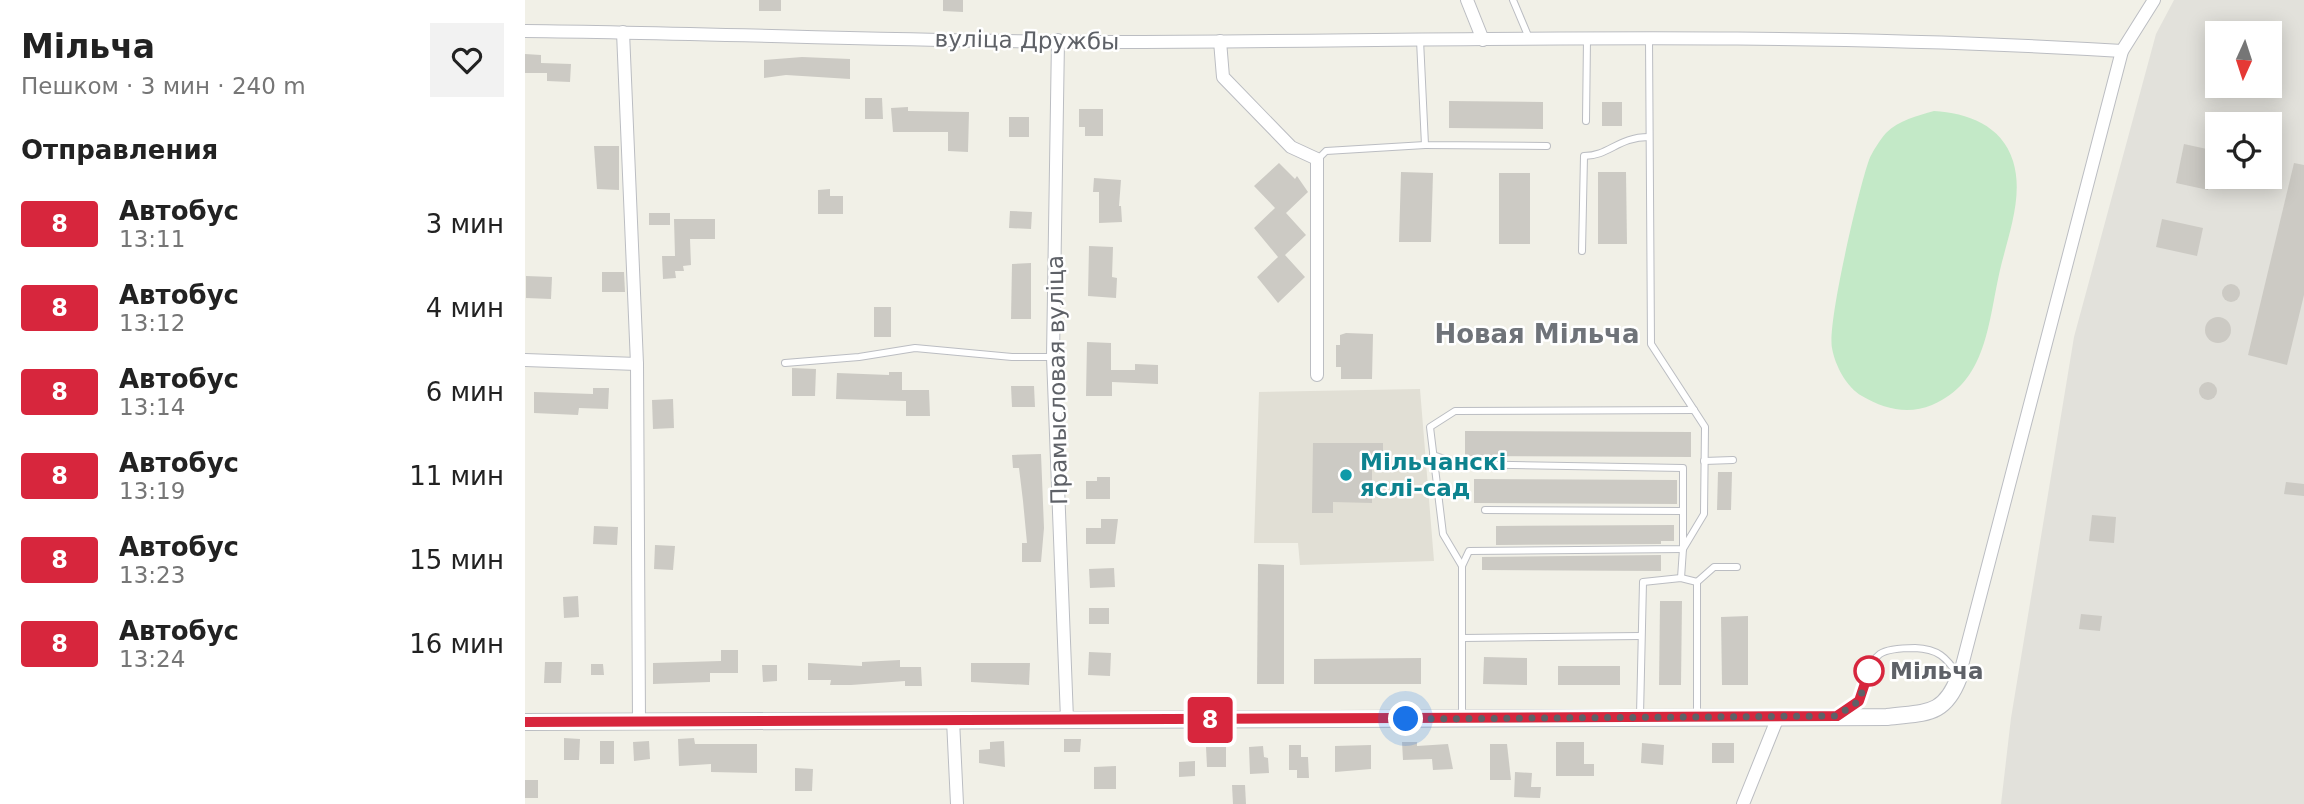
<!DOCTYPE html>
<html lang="ru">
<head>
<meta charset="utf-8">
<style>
  :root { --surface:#fff; --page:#f2f2f2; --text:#222; --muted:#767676 }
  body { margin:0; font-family:"DejaVu Sans",sans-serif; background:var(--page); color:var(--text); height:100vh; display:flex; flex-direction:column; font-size:26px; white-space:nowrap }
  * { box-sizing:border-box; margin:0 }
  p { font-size:23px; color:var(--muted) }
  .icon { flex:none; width:38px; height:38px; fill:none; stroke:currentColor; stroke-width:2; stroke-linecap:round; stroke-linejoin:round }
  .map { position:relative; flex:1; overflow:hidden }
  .drawer { display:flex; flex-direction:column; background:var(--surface); width:525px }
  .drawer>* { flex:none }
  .badge { padding:0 14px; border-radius:5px; font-size:24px; line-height:46px }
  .needle { width:46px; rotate:183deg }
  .buttons { position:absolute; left:1680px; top:21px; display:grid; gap:14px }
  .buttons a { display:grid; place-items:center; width:77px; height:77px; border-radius:0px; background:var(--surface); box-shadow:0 4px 18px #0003; font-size:35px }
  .you { position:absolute; width:35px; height:35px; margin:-18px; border:5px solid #fff; border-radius:50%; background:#1a73e8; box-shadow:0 0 0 10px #1a73e833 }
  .map>.badge { position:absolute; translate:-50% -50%; box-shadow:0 0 0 4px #fff }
  h2 { padding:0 21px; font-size:26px; line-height:63px }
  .round { display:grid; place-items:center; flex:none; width:74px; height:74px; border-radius:0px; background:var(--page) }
  .summary { display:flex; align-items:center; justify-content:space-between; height:119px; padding:0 21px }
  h1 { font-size:33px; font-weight:700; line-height:52px }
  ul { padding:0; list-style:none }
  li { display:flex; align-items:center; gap:21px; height:84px; padding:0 21px }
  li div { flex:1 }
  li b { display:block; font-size:26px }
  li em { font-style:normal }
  li .badge { min-width:77px; font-weight:700; text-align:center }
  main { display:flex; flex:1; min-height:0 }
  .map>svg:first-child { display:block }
  .industrial { fill:#e2e1db; fill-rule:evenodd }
  .education { fill:#e1dfd5 }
  .green { fill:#c3e9c7 }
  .building { fill:#cccac4 }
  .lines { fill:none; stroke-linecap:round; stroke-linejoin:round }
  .service-casing { stroke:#bbbdc2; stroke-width:8 }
  .minor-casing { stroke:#bbbdc2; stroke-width:14 }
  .tertiary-casing { stroke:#bbbdc2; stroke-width:18 }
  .service { stroke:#fff; stroke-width:6 }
  .minor { stroke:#fff; stroke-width:12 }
  .tertiary { stroke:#fff; stroke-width:16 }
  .line-casing { stroke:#fff; stroke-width:16 }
  .line { stroke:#d7263d; stroke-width:10 }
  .walk { stroke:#5e6167; stroke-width:7; stroke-dasharray:0 12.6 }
  .culture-dot { fill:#0f9aa8; stroke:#fff; stroke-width:2.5 }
  .stop-dot { fill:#fff; stroke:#d7263d; stroke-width:3.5 }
  .labels { text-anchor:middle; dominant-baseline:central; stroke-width:5; stroke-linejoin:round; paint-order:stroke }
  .street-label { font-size:23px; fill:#5e6167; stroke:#fff }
  .culture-label { font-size:23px; font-weight:bold; fill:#0d838f; stroke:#fff; text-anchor:start }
  .stop-label { font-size:23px; font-weight:bold; fill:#5e6167; stroke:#fff; text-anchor:start }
  .quarter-label { font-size:26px; font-weight:bold; fill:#6f7379; stroke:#fff }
</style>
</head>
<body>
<main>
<section class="drawer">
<div class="summary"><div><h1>Мільча</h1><p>Пешком · 3 мин · 240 m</p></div><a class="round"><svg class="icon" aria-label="heart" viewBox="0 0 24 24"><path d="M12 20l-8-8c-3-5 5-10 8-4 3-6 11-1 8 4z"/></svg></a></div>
<h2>Отправления</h2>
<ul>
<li><span class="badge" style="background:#d7263d;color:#fff">8</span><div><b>Автобус</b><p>13:11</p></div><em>3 мин</em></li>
<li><span class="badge" style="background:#d7263d;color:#fff">8</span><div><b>Автобус</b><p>13:12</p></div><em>4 мин</em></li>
<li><span class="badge" style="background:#d7263d;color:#fff">8</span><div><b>Автобус</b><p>13:14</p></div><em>6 мин</em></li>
<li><span class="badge" style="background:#d7263d;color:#fff">8</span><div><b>Автобус</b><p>13:19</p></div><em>11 мин</em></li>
<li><span class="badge" style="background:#d7263d;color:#fff">8</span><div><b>Автобус</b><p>13:23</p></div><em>15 мин</em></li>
<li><span class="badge" style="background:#d7263d;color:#fff">8</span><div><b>Автобус</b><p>13:24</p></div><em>16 мин</em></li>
</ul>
</section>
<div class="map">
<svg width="1779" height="804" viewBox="0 0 1779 804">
  <rect width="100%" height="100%" fill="#f1f0e7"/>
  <path class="industrial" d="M 1649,0 L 1779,0 L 1779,804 L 1476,804 L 1486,718 L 1549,337 L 1631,34 ZM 1692,33 L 1745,33 L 1745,86 L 1692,86 ZM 1692,124 L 1745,124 L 1745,177 L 1692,177 Z"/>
  <polygon class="education" points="895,389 909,561 775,565 773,543 729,543 734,392"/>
  <path class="green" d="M 1409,111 C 1442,113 1477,125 1488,161 C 1499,196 1483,236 1475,270 C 1463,323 1462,382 1407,405 C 1383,415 1359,409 1337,396 C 1321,387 1310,365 1307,348 C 1302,323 1334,188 1344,160 C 1347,152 1355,140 1361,133 C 1374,120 1392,116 1409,111 Z"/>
  <g class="building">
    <rect x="234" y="0" width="22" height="11"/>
    <polygon points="418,0 438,0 438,12 418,11"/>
    <polygon points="0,54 16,55 16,63 46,64 45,82 22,81 22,73 0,73"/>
    <polygon points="277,57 325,59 325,79 261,75 239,78 239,60"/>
    <polygon points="340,98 357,98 358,119 340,119"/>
    <polygon points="924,101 1018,102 1018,129 924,128"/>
    <rect x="1077" y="102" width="20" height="24"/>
    <polygon points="383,107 383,111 444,112 443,152 423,151 423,132 368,132 366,108"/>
    <polygon points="554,109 578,109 578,136 560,136 560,127 554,127"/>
    <rect x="484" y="117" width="20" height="20"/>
    <polygon points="1659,144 1691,151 1683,190 1651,183"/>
    <polygon points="69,146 94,146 94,190 72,189"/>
    <polygon points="754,163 770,179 772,176 783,192 761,213 781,235 760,255 780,277 753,303 732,277 753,257 729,228 750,208 729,186"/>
    <polygon points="1769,163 1779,165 1779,295 1762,365 1723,355"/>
    <polygon points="876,172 908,173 906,242 874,242"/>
    <polygon points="1073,172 1101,172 1102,244 1073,244"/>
    <rect x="974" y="173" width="31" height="71"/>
    <polygon points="569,178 596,180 594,206 596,206 597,222 574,223 574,192 568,192"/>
    <polygon points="305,189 305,196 318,196 318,214 293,214 293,190"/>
    <polygon points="485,211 507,212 506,229 484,228"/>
    <rect x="124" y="213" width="21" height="12"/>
    <polygon points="149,219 190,219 190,239 165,239 166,265 158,266 159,271 150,271 151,278 138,279 137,256 150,256"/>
    <polygon points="1637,219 1678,228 1672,256 1631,247"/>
    <polygon points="564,246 588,247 587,277 592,278 591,298 563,296"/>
    <polygon points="506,263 506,319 486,319 487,264"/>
    <polygon points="77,272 99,272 100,292 77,292"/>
    <polygon points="1,276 27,277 26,299 1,298"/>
    <circle cx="1706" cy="293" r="9"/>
    <rect x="349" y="307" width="17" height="30"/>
    <circle cx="1693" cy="330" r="13"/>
    <polygon points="821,333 848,334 847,379 816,379 816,367 811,367 811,345 815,345 815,335"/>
    <polygon points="562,342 586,343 586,370 610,370 610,364 633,365 633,384 587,382 587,396 561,396"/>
    <polygon points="267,368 291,369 290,396 267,396"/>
    <polygon points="364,372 377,372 377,390 404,390 405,416 381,416 381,401 311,399 312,373 364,375"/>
    <circle cx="1683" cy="391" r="9"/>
    <polygon points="486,386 509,386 510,407 487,407"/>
    <polygon points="68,388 84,388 83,409 54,408 53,415 9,413 9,392 68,394"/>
    <polygon points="148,399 149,428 128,429 127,400"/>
    <polygon points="940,431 1166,432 1166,457 940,456"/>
    <polygon points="788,443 858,443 858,463 847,463 847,503 808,502 808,513 787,513"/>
    <polygon points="516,454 519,528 516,562 497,562 497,543 502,543 498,501 494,468 488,468 487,455"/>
    <polygon points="1193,472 1207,472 1206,510 1192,510"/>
    <polygon points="572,477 585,477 585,499 561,499 561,481 572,481"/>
    <polygon points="949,479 1152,480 1152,504 949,503"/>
    <polygon points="1761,482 1779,484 1779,496 1759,494"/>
    <polygon points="1567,515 1591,517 1589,543 1564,541"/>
    <polygon points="576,519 593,519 590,544 561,544 561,528 576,528"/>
    <polygon points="1149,525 1149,541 1136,541 1136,544 971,545 971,526"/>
    <polygon points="69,526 93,527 92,545 68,544"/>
    <polygon points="130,545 150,546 148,570 129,569"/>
    <polygon points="1136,555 1136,571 957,570 957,557"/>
    <polygon points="733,564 759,565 759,684 732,684"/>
    <polygon points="589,568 590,587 565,588 564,569"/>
    <polygon points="53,596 54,617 39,618 38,597"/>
    <polygon points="1135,601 1157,601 1156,685 1134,685"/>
    <rect x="564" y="608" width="20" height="16"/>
    <polygon points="1556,614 1577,616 1575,631 1554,629"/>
    <polygon points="1223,616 1223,685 1197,685 1196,617"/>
    <polygon points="196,650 213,650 213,673 185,673 185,682 128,684 128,663 196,661"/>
    <polygon points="564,652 586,653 585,676 563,675"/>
    <polygon points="959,657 1002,658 1002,685 958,684"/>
    <polygon points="896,658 896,684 789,684 789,659"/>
    <polygon points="375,660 375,667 396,667 397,686 380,686 380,681 326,685 305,685 306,680 283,680 283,663 337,666 337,662"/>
    <polygon points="20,662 37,662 36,683 19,683"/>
    <polygon points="446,663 505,663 504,685 446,682"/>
    <polygon points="66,664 78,664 79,675 66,675"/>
    <polygon points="237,665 252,665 252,681 238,682"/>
    <rect x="1033" y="666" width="62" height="19"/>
    <polygon points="39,738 55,739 54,760 39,760"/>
    <polygon points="169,738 170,744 232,744 232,773 186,772 186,764 154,766 153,739"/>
    <polygon points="539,739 556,739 555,752 539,752"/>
    <rect x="75" y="741" width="14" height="23"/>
    <polygon points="124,741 125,759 109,761 108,742"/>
    <polygon points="479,741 480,767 454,763 454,750 465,749 465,742"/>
    <polygon points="877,742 892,742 892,746 923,744 928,769 908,770 907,759 878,760"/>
    <polygon points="1031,742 1059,742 1059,764 1069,764 1069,776 1031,776"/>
    <polygon points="1117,743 1139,745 1138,765 1116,763"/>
    <rect x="1187" y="743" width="22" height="20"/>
    <polygon points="965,744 982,744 986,780 965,780"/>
    <polygon points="764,745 776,745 776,757 783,757 784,778 772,778 772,770 764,770"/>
    <polygon points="846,745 846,769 810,772 810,746"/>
    <polygon points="701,746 701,767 682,767 681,747"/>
    <polygon points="738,746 739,757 743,758 744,773 725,774 724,747"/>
    <polygon points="670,761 670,776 654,777 654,762"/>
    <polygon points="591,766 591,789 569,789 569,767"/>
    <polygon points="270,768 288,769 287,791 270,791"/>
    <polygon points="990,772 1007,773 1006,787 1016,787 1015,798 989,797"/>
    <rect x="0" y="780" width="13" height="18"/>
    <polygon points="707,785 720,785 721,804 708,804"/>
  </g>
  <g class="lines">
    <g class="service-casing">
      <g id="service">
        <polyline points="988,0 1004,38"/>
        <polyline points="1124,39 1126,344 1180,427 1179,514 1158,549 1156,578"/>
        <polyline points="895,40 900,145 1022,146"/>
        <polyline points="1061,121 1062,39"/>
        <polyline points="793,159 801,151 900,145"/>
        <path d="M 1057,251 L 1059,156 C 1084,156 1093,137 1124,137"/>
        <polyline points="260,363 334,357 390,348 487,357 528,357"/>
        <polyline points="908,455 934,464 1158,468 1158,549 944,551 937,566"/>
        <polyline points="1179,461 1208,460"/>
        <polyline points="960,510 1157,511"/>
        <polyline points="1172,582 1189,567 1212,567"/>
        <polyline points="938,638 1116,636"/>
        <path d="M 1317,713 C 1322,709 1331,705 1334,700 C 1356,666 1333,648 1390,648 C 1413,649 1421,657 1433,675"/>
        <polyline points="1115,715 1118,582 1156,578 1172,582 1172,718"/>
        <polyline points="937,717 937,566 918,534 905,427 930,411 1169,410"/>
      </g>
    </g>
    <g class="minor-casing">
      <g id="minor">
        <polyline points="942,0 958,40"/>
        <path d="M 0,31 C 195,33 391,42 586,42 C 923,41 1261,30 1597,51"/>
        <polyline points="98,32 112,364 114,721"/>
        <polyline points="533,40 528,357 542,719"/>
        <polyline points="695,41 698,77 766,147 792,159 792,375"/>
        <polyline points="0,360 112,364"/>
        <polyline points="1434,677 1597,51 1629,0"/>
        <polyline points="428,720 432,804"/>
        <polyline points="1218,804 1253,717"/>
      </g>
    </g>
    <g class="tertiary-casing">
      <path id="tertiary" d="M 0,722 L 1362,717 C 1400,712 1419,717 1434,677"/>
    </g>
    <use href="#service" class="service"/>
    <use href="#minor" class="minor"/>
    <use href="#tertiary" class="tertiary"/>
  </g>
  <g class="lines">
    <g class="line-casing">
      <polyline id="line" points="0,722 1312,716 1334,701 1344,671"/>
    </g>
    <use href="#line" class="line"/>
    <polyline class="walk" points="881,719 1312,716 1334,701 1344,671"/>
  </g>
  <circle class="culture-dot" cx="821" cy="475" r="7"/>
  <circle class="stop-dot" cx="1344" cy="671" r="14"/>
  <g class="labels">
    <g class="street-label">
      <text transform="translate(502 40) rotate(1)">вуліца Дружбы</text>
      <text transform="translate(532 380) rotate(-91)">Прамысловая вуліца</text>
    </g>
    <g class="culture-label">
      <text x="835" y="462">Мільчанскі<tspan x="835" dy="26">яслі-сад</tspan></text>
    </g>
    <g class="stop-label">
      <text x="1365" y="671">Мільча</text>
    </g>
    <g class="quarter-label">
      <text x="1012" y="334">Новая Мільча</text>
    </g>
  </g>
</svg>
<div class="buttons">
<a><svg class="needle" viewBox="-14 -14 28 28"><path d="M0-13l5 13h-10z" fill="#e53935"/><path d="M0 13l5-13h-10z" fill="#767676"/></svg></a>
<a><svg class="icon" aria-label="locate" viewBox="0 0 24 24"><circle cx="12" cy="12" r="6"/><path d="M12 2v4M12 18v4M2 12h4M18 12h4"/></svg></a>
</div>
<div class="you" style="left:881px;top:719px"></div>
<b class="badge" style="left:685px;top:720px;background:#d7263d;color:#fff">8</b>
</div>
</main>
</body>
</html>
